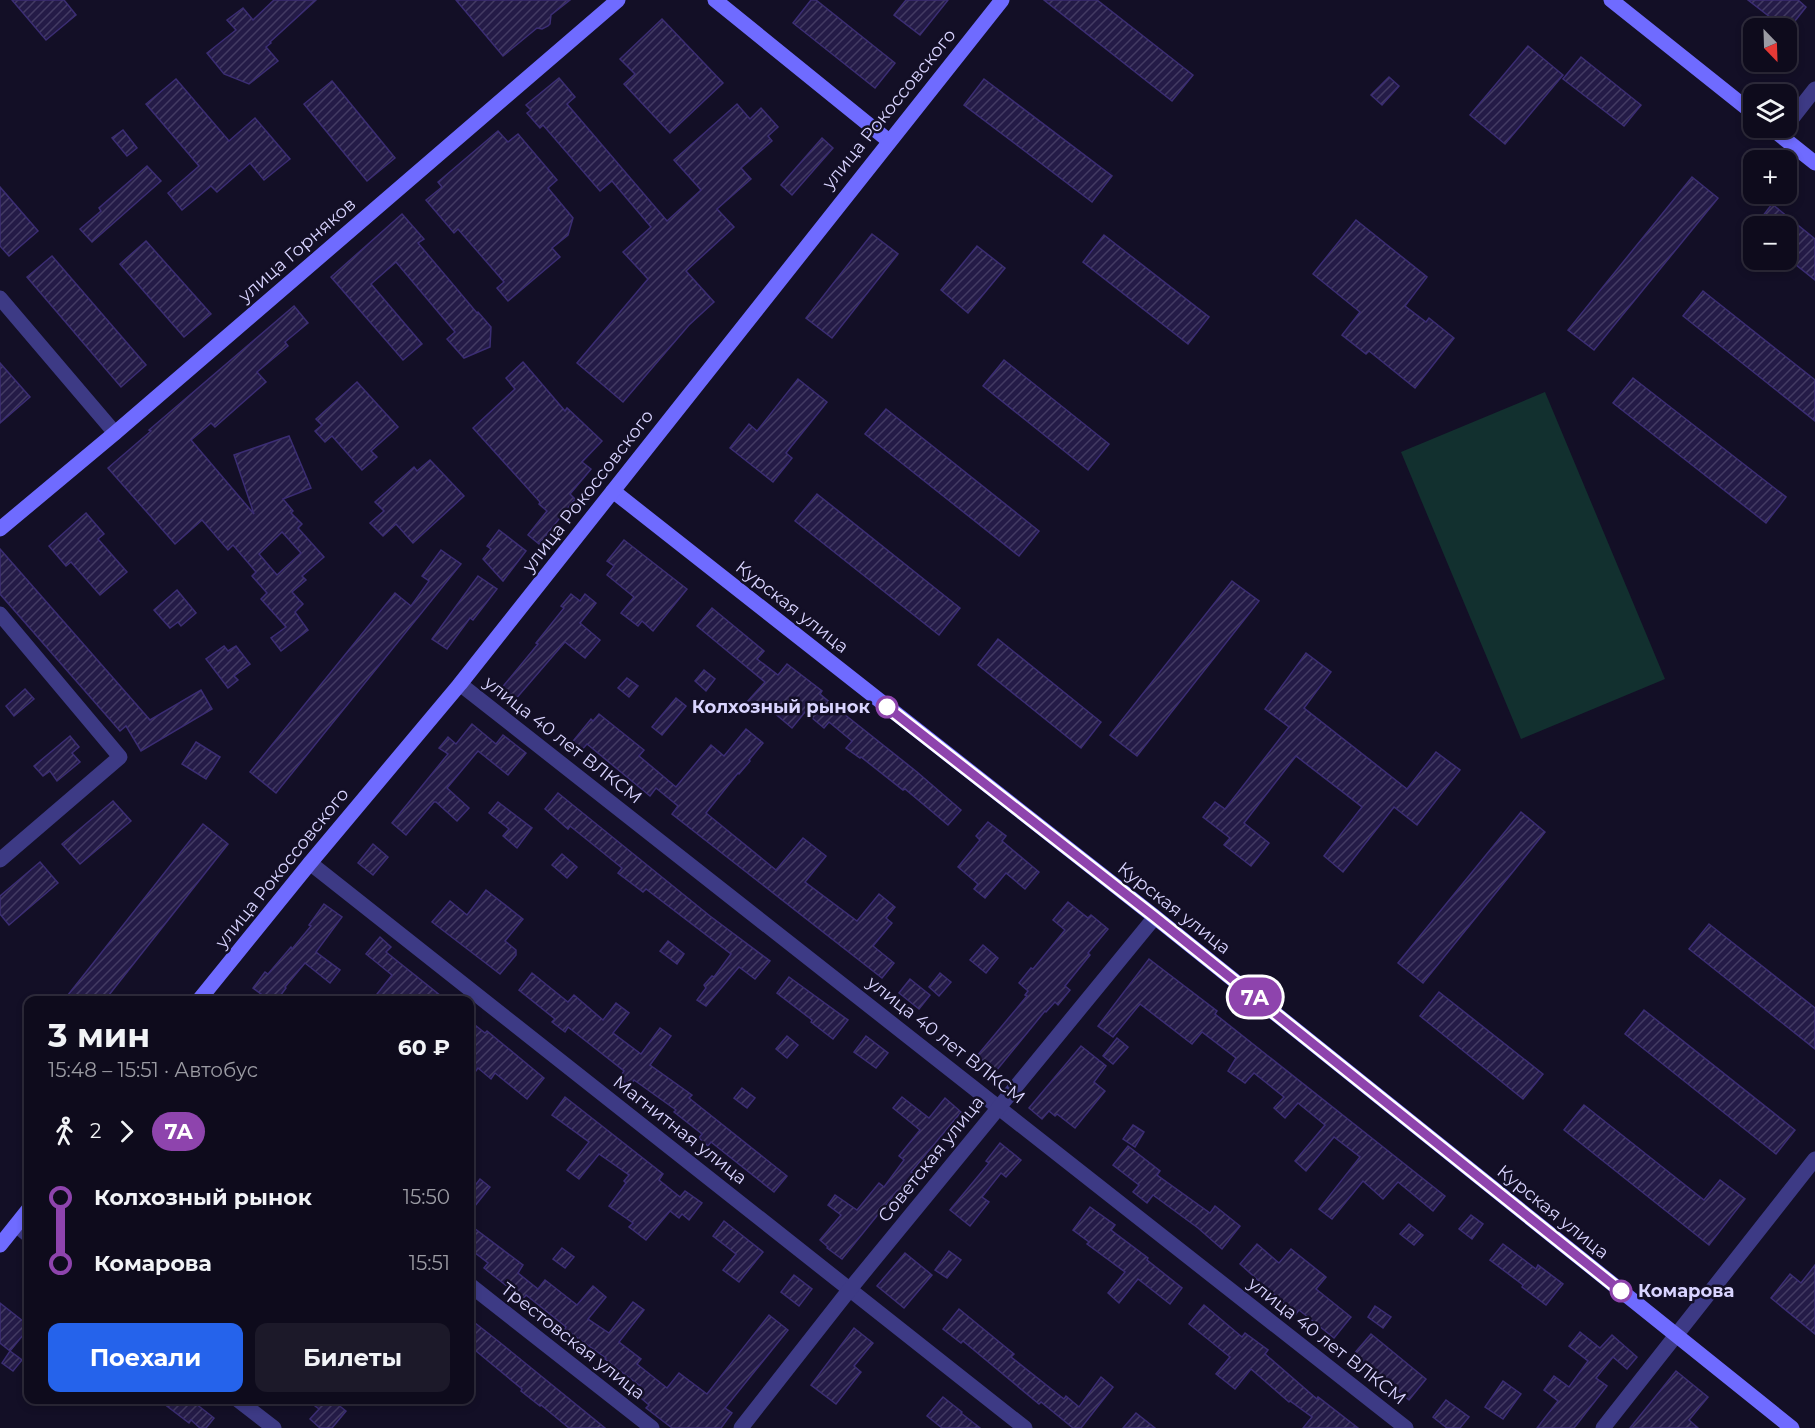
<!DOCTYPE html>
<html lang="ru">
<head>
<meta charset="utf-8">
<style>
  :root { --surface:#0e0b1c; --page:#1c1929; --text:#f1f3f6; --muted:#9b9ba3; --line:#2e2b3b; --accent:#2563eb }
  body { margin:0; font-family:Montserrat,sans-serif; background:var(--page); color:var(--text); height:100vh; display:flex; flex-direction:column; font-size:22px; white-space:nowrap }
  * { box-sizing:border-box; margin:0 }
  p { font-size:20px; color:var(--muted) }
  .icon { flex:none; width:33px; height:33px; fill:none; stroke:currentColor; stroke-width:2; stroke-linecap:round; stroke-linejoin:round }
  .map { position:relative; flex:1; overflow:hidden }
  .drawer { position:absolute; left:24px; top:996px; width:450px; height:408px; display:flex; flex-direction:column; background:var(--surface); border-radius:12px; box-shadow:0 3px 9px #0003,0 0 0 2px var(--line) }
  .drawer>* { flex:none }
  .badge { padding:0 12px; border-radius:20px; font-size:21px; line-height:39px }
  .needle { width:39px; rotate:157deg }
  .tools { position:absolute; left:1743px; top:18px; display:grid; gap:12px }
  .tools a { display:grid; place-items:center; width:54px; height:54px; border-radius:12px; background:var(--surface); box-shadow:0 3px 9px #0003,0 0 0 2px var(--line); font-size:30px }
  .map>.badge { position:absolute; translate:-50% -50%; box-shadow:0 0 0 3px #fff }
  .legs { display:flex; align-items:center; gap:9px; height:66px; padding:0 24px; font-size:20px }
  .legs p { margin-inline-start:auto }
  .summary { display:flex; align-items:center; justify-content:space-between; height:102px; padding:0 24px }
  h1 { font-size:33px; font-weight:700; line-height:45px }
  .button { display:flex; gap:12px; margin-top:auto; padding:12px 24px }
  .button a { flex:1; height:69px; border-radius:12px; background:var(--accent); color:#fff; font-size:24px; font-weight:700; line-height:69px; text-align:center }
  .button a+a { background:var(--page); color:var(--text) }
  ul { padding:0 24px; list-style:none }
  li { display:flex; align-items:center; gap:21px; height:66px; font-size:22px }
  li i { display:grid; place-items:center; width:9px; height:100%; margin:0 8px; background:currentColor }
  li i::after { content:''; width:15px; height:15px; margin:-8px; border:4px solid; border-radius:50%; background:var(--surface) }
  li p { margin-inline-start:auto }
  li:first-child i { background:linear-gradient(#0000 50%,currentColor 0) }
  li:last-child i { background:linear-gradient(currentColor 50%,#0000 0) }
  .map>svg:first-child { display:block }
  .garden { fill:#12302f }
  .building { fill:url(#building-hatch); stroke:#3b2d73; stroke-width:1.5; fill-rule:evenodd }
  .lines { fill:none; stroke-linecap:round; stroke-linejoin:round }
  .street { stroke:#3d3a85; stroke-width:15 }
  .secondary { stroke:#6f6bff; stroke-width:15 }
  .line-1-casing { stroke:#fff; stroke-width:14 }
  .line-1 { stroke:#8e44ad; stroke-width:9 }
  .stop-1-dot { fill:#fff; stroke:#8e44ad; stroke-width:3 }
  .labels { text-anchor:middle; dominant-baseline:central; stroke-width:5; stroke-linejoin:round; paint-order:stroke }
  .street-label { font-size:18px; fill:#d9d4ff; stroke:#130f26 }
  .stop-label { font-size:18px; font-weight:bold; fill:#d9d4ff; stroke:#130f26; text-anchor:end }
</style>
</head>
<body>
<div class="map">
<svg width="1815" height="1428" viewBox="0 0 1815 1428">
  <defs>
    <pattern id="building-hatch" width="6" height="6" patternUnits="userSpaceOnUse" patternTransform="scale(1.5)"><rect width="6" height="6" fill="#241b47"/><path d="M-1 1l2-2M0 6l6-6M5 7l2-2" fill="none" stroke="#433b63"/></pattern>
  </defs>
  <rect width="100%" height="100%" fill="#130f26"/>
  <polygon class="garden" points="1545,392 1665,679 1521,739 1401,452"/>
  <g class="building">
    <polygon points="12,0 64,0 76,15 46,40"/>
    <polygon points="274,0 316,0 270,42 271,43 266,47 278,61 249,84 224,74 207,53 236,30 227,20 243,8 253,20"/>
    <polygon points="456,0 570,0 551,15 550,24 548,26 542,29 537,28 503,56"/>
    <polygon points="811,0 816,0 895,63 875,88 793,23"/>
    <polygon points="906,0 948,0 920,35 894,15"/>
    <polygon points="1044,0 1097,0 1193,75 1172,101"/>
    <polygon points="1748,0 1798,0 1806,7 1787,31 1786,28 1784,28"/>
    <polygon points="662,19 723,83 670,133 624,84 635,74 620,59"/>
    <polygon points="1528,46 1563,75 1505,144 1470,115"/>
    <polygon points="1581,57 1641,105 1624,126 1563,79"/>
    <polygon points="1389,77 1399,86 1382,105 1371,95"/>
    <polygon points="559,78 575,97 567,104 667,221 701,190 674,160 737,104 750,119 761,108 778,127 768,136 772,141 741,168 751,179 717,209 734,227 686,271 714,302 689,325 623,402 577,363 648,279 623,252 651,227 612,181 600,191 543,125 540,128 527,113 531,110 526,105"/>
    <polygon points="176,79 229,141 255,118 290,159 264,180 250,163 217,192 211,186 182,210 168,193 199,166 146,104"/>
    <polygon points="984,79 1112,176 1092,202 964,105"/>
    <polygon points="332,81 395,158 367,181 304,104"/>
    <polygon points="123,130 137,148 127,156 112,138"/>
    <polygon points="498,131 508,142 518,134 557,180 548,188 573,218 568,235 552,248 560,257 508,301 497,288 504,282 458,229 454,233 426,200 442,187 438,182"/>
    <polygon points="822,138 833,148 792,195 781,185"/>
    <polygon points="147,166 161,181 92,242 80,229 101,211 99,208"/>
    <polygon points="1692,177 1718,198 1594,350 1568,330"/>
    <polygon points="0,187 38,231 9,256 0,246"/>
    <polygon points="1772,204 1815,239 1815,280 1786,257 1786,226 1755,226"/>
    <polygon points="402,214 424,239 418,243 477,313 478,312 491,327 490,347 464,358 447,339 455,332 396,262 371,284 422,344 403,360 331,277"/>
    <polygon points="1356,220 1427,277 1405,306 1426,322 1429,318 1454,338 1415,388 1369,351 1366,354 1342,335 1360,312 1313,274"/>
    <polygon points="872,234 898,254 832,338 806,318"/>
    <polygon points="1104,235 1209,317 1188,344 1083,262"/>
    <polygon points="146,241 211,314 184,337 120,264"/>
    <polygon points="977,246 1005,268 968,313 941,290"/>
    <polygon points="52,256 146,365 121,387 27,277"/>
    <polygon points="1703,291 1815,380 1815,421 1683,316"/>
    <path d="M 294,306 L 308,323 L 285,342 L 288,346 L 257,372 L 266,382 L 215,427 L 211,423 L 191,440 L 254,514 L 234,455 L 289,436 L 311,488 L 283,499 L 293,511 L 291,513 L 302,524 L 298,528 L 324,557 L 302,576 L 306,580 L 292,592 L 303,604 L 295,612 L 308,630 L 281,651 L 271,638 L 286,627 L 261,599 L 267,593 L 252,576 L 256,572 L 233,545 L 228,550 L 202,520 L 175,544 L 108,468 L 151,431 L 149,430 ZM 282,532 L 301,553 L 277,575 L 259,554 Z"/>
    <polygon points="1004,360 1109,444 1088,470 983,386"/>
    <polygon points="523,362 565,411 567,408 602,441 582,462 591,469 570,494 575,499 539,544 528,535 547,511 539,504 540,502 473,428 515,389 506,378"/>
    <polygon points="0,363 30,397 0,423"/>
    <polygon points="1633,378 1786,497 1766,523 1613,403"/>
    <polygon points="798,379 827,402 786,453 792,458 773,482 730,448 749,424 757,431"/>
    <polygon points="357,382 398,427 371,451 377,457 362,470 332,436 325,442 315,431 322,425 316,419"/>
    <polygon points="886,409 1039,531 1019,556 865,434"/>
    <polygon points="430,460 464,496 413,543 396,524 383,536 370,523 384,511 375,502 414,467 417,471"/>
    <polygon points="817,494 960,608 939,635 795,521"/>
    <polygon points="86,513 104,534 98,539 127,572 100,595 71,562 66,566 49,546"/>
    <polygon points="499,530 526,551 503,581 483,559 491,549 487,546"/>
    <polygon points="624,540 687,589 653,631 642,621 638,626 621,613 634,597 607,575 614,566 607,561"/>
    <polygon points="0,549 150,720 201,690 212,709 141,751 126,726 120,731 0,594"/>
    <polygon points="441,550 461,564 276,793 250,772 395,593 411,606 429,581 422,576"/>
    <polygon points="478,576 497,589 473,620 470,618 447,649 432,639"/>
    <polygon points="1232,581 1259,601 1137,756 1110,735"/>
    <polygon points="177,590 196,613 181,626 178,622 170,628 154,610"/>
    <polygon points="571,594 580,601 585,594 596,603 580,623 600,640 585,658 565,642 514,701 500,690 538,644 536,643 564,608 561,606"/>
    <polygon points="712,608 764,651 757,659 778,675 787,664 822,691 820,694 839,710 917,772 961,810 948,825 905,789 903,790 861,757 860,758 846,748 852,741 829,722 824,728 805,712 792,728 766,706 760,713 747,702 765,682 697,626"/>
    <polygon points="998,639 1101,722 1081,748 978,665"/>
    <polygon points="224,646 228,651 236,646 250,664 234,676 238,680 228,688 206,659"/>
    <polygon points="1306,653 1331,672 1304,708 1407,789 1436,752 1460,770 1417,825 1394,807 1343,872 1324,856 1362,807 1296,756 1244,823 1269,843 1251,866 1224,845 1230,838 1203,817 1215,802 1225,809 1289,727 1265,709"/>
    <polygon points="704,670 715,679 706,691 695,681"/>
    <polygon points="627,678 638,686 629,697 618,688"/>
    <polygon points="25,689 34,699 14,716 6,706"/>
    <polygon points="676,698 686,706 662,735 652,727"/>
    <polygon points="599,714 644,750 639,756 676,787 711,745 724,756 746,729 763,743 749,760 750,761 739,774 738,773 706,813 776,870 803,838 826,856 805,882 857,921 879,894 895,907 886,918 892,923 873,946 894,963 882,978 672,814 678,806 656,788 650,796 587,744 579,753 570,745 591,719 593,721"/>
    <polygon points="472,724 496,744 503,735 526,753 508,775 478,751 447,788 469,808 457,821 436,802 434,802 406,835 392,823 448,754 439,748 448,737 456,744"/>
    <polygon points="70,736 79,747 72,753 80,762 57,781 50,771 43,776 34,766"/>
    <polygon points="196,742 220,757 206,779 182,764"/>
    <polygon points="558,793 710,916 770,961 755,979 739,967 706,1006 697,1000 706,988 704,985 712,976 714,977 731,954 646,889 643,892 618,873 622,868 570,826 568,829 545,809"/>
    <polygon points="113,801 131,821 80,864 62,844"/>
    <polygon points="498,802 532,828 517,848 503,836 509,829 489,813"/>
    <polygon points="1521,812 1545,832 1423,983 1398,963"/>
    <polygon points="988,822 1006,836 1002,841 1039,872 1025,889 1006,873 985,898 974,889 978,884 958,867 980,840 976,836"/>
    <polygon points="203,824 228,844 105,1000 64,1000"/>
    <polygon points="373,844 388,857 373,875 358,863"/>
    <polygon points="562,854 577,867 567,878 552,865"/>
    <polygon points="40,862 58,883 9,925 0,914 0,896"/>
    <polygon points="486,890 523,919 505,941 516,950 516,955 500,974 432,922 450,901 467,915"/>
    <polygon points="1068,902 1088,918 1091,915 1108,929 1088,953 1090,955 1065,986 1070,990 1058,1005 1055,1002 1046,1012 1045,1011 996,1071 977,1056 1027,996 1025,995 1028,991 1019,983 1031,968 1033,969 1065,930 1053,920"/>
    <polygon points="324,904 342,917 316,952 340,970 330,983 305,963 285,987 286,988 277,1000 269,1000 253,988 265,972 268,974 291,947 292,949 311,926 309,925"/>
    <polygon points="1709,924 1815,1008 1815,1049 1689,949"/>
    <polygon points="380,937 391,947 386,952 446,1000 386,1000 377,994 392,975 366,954"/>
    <polygon points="668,941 684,954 677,964 660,951"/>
    <polygon points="983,945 998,958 986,973 970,960"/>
    <polygon points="1149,959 1217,1011 1215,1014 1445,1196 1433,1211 1398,1182 1383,1199 1363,1181 1332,1219 1319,1209 1360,1157 1334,1137 1306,1171 1295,1161 1325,1125 1298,1103 1285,1118 1274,1108 1284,1097 1254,1073 1245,1083 1228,1071 1236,1058 1202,1032 1192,1044 1140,1004 1113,1037 1098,1026"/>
    <polygon points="532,973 568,1002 574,995 603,1020 616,1003 629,1013 613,1033 641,1054 660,1028 671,1036 650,1065 692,1095 689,1098 787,1176 774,1192 711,1142 708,1146 699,1138 702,1134 674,1112 676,1110 634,1080 630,1086 619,1078 624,1071 568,1027 565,1032 552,1022 555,1019 519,990"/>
    <polygon points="940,973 951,982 939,996 929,987"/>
    <polygon points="789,977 848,1020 833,1039 811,1022 812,1020 777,993"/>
    <polygon points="910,979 930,995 919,1009 899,993"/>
    <polygon points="1439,992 1543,1074 1523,1099 1420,1016"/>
    <polygon points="1644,1010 1795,1130 1776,1154 1625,1034"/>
    <polygon points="470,1021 485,1033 487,1031 544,1078 527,1099 495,1073 491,1079 478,1068 470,1079"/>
    <polygon points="787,1036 798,1045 787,1058 776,1049"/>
    <polygon points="866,1036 888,1053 876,1068 854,1052"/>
    <polygon points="1117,1038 1128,1047 1113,1064 1103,1056"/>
    <polygon points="1081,1046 1106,1066 1094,1082 1105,1091 1075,1128 1057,1114 1055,1116 1049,1111 1042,1119 1029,1108"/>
    <polygon points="742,1088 755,1098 747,1108 734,1098"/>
    <polygon points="565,1097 663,1174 659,1180 680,1197 685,1191 702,1203 689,1220 682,1214 679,1218 670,1211 646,1240 629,1227 633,1223 609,1206 626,1183 624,1181 629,1175 599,1154 579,1179 567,1170 589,1142 552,1115"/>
    <polygon points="902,1097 929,1118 945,1098 961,1112 911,1172 919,1178 905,1196 897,1191 842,1259 827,1248 828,1247 820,1240 841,1215 828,1205 835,1195 857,1210 879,1183 884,1187 904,1160 899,1156 920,1130 893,1108"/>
    <polygon points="1584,1105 1704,1200 1720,1180 1745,1199 1709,1245 1564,1130"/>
    <polygon points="1133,1125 1144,1132 1135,1147 1123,1139"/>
    <polygon points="1000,1143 1021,1160 1006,1177 1001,1173 982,1197 989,1202 970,1226 950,1210 989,1163 986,1161"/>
    <polygon points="1128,1146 1160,1171 1157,1175 1210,1213 1215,1206 1240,1226 1222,1249 1198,1228 1153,1195 1147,1203 1133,1192 1139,1185 1113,1165"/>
    <polygon points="480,1179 490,1187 470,1212 470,1192"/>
    <polygon points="1090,1207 1115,1225 1111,1230 1148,1258 1147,1260 1182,1288 1170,1304 1138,1279 1119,1303 1108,1293 1125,1272 1087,1244 1089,1242 1073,1230"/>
    <polygon points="1471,1215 1483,1224 1472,1239 1459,1229"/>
    <polygon points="724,1221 763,1252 739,1282 723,1270 736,1254 713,1236"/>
    <polygon points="1409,1224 1423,1235 1414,1245 1400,1234"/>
    <polygon points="470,1225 523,1265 518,1273 538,1289 545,1280 577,1305 593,1286 606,1297 588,1319 609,1333 633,1302 644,1310 619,1342 641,1359 637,1364 667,1388 679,1373 707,1394 769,1315 788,1330 725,1408 732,1413 721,1428 672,1428 646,1408 649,1405 635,1393 640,1386 605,1359 606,1358 565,1329 566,1327 526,1295 523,1299 484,1268 488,1263 470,1249"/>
    <polygon points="1257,1244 1279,1263 1291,1249 1326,1277 1316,1289 1351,1317 1334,1338 1299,1310 1296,1314 1240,1264"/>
    <polygon points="1503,1244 1536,1269 1538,1265 1563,1284 1546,1305 1522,1287 1523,1285 1490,1260"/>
    <polygon points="562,1248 574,1257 565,1268 553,1259"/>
    <polygon points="949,1251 961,1260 947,1278 935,1270"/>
    <polygon points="905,1253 932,1275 904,1308 877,1286"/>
    <polygon points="1815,1265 1815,1334 1771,1298 1790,1274 1801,1283"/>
    <polygon points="794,1275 812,1289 799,1306 781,1292"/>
    <polygon points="0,1303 28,1325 28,1329 10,1351 0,1343"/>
    <polygon points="1204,1305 1242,1337 1245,1333 1268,1350 1265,1354 1317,1399 1318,1397 1358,1428 1303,1428 1312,1417 1290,1401 1289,1402 1251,1369 1235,1389 1216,1374 1230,1357 1189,1324"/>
    <polygon points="1375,1306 1391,1317 1383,1328 1368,1317"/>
    <polygon points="959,1309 1014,1354 1011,1357 1064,1399 1066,1396 1079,1407 1101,1377 1113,1387 1081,1428 1073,1428 1041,1402 1039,1404 963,1341 961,1343 943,1329"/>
    <polygon points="470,1319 498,1341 605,1428 569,1428 541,1405 540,1406 521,1391 522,1389 470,1346"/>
    <polygon points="854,1328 873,1343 854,1366 861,1372 836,1404 811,1385"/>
    <polygon points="1580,1332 1600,1348 1612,1335 1637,1357 1627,1369 1613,1357 1596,1378 1607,1386 1574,1428 1537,1428 1558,1401 1544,1390 1554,1376 1569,1387 1588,1361 1569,1346"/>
    <polygon points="1371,1334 1426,1379 1409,1400 1385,1380 1381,1385 1372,1377 1374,1374 1353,1355"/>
    <polygon points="10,1351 22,1360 13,1371 2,1363"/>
    <polygon points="1676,1371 1708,1397 1689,1420 1698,1428 1630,1428"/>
    <polygon points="1503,1381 1521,1394 1503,1419 1485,1407"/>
    <polygon points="943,1397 962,1412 961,1413 980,1428 942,1428 927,1416"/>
    <polygon points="159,1400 191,1400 214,1418 206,1428 200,1428 191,1420 189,1423"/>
    <polygon points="307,1400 332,1400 346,1411 332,1428 320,1428 310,1419 319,1409"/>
    <polygon points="1446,1400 1469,1417 1460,1428 1447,1428 1433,1417"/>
    <polygon points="1136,1413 1155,1428 1123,1428"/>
  </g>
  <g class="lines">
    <g class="street">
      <polyline points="1786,126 1815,89"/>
      <polyline points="0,298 115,433"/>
      <polyline points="0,614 120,757 0,860"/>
      <polyline points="460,684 1406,1428"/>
      <polyline points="310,863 1025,1428"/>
      <polyline points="16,1225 28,1235"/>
      <polyline points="470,1285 652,1428"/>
      <polyline points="238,1400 274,1428"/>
      <polyline points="741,1428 850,1289 1155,917"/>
      <polyline points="1603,1428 1815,1159"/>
    </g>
    <g class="secondary">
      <polyline points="715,0 889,141"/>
      <polyline points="1611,0 1754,114"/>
      <polyline points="1771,128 1815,163"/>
      <polyline points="613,491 1155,917 1792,1428"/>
      <polyline points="0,529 115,433 618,0"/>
      <polyline points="199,1000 310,863 460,684 1002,0"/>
      <polyline points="0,1245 28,1210"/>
    </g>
  </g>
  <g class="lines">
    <g class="line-1-casing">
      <polyline id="line-1" points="887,707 1155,917 1621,1291"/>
    </g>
    <use href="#line-1" class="line-1"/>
  </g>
  <g class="stop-1-dot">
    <circle cx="887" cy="707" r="10"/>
    <circle cx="1621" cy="1291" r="10"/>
  </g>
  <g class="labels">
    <g class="street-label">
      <text transform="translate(889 109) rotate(-51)">улица Рокоссовского</text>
      <text transform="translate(297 250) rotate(-41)">улица Горняков</text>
      <text transform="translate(588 491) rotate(-52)">улица Рокоссовского</text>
      <text transform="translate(792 607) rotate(38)">Курская улица</text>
      <text transform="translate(563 740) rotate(38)">улица 40 лет ВЛКСМ</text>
      <text transform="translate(282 868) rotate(-51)">улица Рокоссовского</text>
      <text transform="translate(1174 908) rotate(38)">Курская улица</text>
      <text transform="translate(946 1040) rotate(38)">улица 40 лет ВЛКСМ</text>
      <text transform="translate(680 1130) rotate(38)">Магнитная улица</text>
      <text transform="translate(931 1159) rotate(-51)">Советская улица</text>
      <text transform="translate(1553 1212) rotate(39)">Курская улица</text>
      <text transform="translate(573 1341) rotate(38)">Трестовская улица</text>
      <text transform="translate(1327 1341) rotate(38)">улица 40 лет ВЛКСМ</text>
    </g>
    <g class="stop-label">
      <text x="870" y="707">Колхозный рынок</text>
      <text x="1638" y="1291" text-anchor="start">Комарова</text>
    </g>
  </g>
</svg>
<div class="tools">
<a><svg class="needle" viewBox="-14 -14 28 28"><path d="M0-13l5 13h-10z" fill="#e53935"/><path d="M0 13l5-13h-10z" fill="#9b9ba3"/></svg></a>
<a><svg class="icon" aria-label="layers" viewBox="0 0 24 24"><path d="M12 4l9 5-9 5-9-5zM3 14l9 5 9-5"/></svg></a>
<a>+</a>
<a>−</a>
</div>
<b class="badge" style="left:1255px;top:997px;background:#8e44ad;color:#fff">7А</b>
<section class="drawer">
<div class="summary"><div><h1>3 мин</h1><p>15:48 – 15:51 · Автобус</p></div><b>60 ₽</b></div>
<div class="legs"><svg class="icon" aria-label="walk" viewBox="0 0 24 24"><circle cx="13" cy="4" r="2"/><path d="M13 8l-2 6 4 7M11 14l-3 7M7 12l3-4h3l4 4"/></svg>2<svg class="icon" aria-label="forward" viewBox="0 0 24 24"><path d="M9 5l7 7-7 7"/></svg><b class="badge" style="background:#8e44ad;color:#fff">7А</b></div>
<ul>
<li><i style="color:#8e44ad"></i><b>Колхозный рынок</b><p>15:50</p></li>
<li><i style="color:#8e44ad"></i><b>Комарова</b><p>15:51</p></li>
</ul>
<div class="button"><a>Поехали</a><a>Билеты</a></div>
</section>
</div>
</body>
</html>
